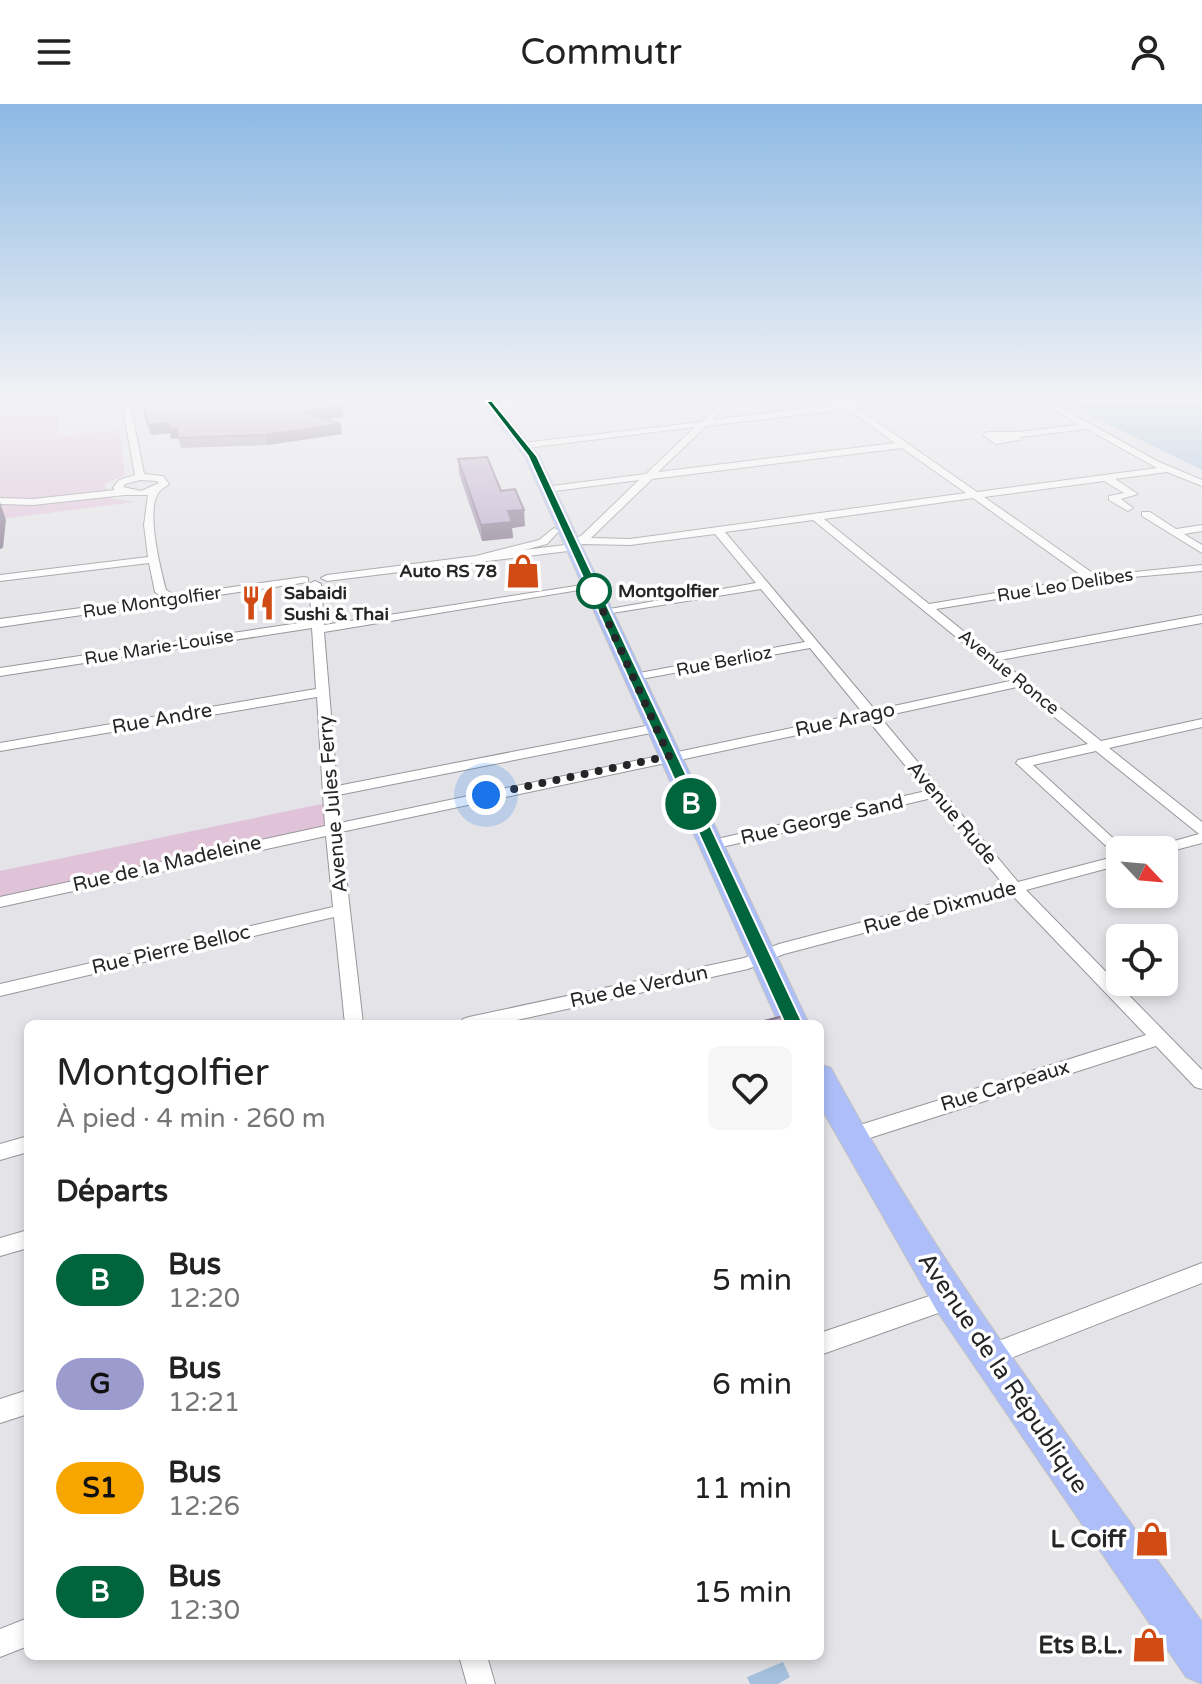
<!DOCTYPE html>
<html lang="fr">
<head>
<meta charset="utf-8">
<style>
  :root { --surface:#fff; --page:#f6f6f6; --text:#222; --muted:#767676 }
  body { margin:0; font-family:"Varela Round",sans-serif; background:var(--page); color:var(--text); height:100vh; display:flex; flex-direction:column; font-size:30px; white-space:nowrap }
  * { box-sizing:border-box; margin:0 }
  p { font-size:26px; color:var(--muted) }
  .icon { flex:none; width:44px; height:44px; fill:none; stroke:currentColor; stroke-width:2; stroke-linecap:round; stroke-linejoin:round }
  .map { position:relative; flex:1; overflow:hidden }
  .side { position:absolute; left:24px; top:916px; width:800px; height:640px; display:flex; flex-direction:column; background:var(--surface); border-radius:12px; box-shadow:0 4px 12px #0003 }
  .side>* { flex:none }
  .badge { padding:0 16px; border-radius:26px; font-size:28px; line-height:52px }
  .needle { width:52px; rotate:116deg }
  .controls { position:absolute; left:1106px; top:732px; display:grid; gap:16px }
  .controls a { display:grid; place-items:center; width:72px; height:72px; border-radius:12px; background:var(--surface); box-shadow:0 4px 12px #0003; font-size:40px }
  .you { position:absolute; width:40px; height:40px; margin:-20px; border:6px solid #fff; border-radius:50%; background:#1a73e8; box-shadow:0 0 0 12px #1a73e833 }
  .map>.badge { position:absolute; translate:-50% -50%; box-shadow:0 0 0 4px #fff }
  h2 { padding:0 32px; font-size:30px; line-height:72px }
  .round { display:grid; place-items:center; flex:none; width:84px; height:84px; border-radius:12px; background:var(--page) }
  .summary { display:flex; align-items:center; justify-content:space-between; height:136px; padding:0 32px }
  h1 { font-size:38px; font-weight:600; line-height:60px }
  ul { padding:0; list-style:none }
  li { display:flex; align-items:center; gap:24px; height:104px; padding:0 32px }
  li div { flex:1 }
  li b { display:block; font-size:30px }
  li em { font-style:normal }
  li .badge { min-width:88px; font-weight:700; text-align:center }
  header { display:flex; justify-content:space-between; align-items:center; height:104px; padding:0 32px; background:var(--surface); font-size:36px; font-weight:600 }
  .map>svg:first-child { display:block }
  .green { fill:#e0c3d9 }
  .water { fill:#a5c1dd }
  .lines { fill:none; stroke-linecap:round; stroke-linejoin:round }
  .street-casing { stroke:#97969a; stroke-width:2 }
  .primary-casing { stroke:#c2c2c3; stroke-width:2 }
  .street { fill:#fff; fill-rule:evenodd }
  .primary { fill:#adbef8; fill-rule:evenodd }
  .wall { fill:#a290ac }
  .shaded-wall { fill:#84768c }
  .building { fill:#bca8c8; stroke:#84768c; stroke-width:2 }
  .line { fill:#00643c; stroke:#fff; stroke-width:2 }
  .walk { stroke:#262628; stroke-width:8; stroke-dasharray:0 14.4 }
  .stop-dot { fill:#fff; stroke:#00643c; stroke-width:4 }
  .labels { text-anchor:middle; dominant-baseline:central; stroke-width:7; stroke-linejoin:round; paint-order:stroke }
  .far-poi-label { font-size:18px; font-weight:bold; fill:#262628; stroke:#fff; text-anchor:end }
  .far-street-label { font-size:18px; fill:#262628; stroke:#fff }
  .far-stop-label { font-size:18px; font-weight:bold; fill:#262628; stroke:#fff; text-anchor:start }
  .street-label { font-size:20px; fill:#262628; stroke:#fff }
  .near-street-label { font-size:24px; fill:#262628; stroke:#fff }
  .near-poi-label { font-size:24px; font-weight:bold; fill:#262628; stroke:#fff; text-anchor:end }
</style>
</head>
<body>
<header><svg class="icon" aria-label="menu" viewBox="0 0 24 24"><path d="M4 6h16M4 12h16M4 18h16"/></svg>Commutr<svg class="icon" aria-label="person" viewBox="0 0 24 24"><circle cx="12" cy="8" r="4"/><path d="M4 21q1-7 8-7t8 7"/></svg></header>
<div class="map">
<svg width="1202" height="1580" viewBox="0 0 1202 1580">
  <rect width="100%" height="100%" fill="#e4e4e8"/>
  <g class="green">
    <polygon points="0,299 103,299 59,304 57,333 119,326 125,371 105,380 109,394 135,398 0,415"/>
    <polygon points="331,698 333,723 0,798 0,767"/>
  </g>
  <g class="water">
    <polygon points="1065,299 1202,299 1202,366"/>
    <polygon points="783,1558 790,1573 778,1580 750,1580 747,1573"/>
  </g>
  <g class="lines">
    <g class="street-casing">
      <g id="street">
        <path d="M 122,299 L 130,299 L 144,370 L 163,372 L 169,380 C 166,383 161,385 159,388 C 145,406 161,466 166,486 L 175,491 L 304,473 L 308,474 L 308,478 L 0,523 L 0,515 L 162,493 L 155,488 L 149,459 L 0,477 L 0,471 L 148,453 L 144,421 L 148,391 L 125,391 L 33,401 L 0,400 L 0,394 L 33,395 L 115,386 L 113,384 L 119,376 L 135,371 ZM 140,376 L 157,377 L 159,379 L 141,387 L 123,383 L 125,380 Z"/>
        <polygon points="511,299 536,299 492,306 488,303"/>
        <path d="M 721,299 L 729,299 L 712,316 L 849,299 L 882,299 L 857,304 L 977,388 L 1157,364 L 1087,325 L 1021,333 L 1020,336 L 996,340 L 983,331 L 987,328 L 1017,328 L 1079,321 L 1043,299 L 1052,299 L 1159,358 L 1202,376 L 1202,382 L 1167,368 L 1115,375 L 1138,390 L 1121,395 L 1133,404 L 1128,407 L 1109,396 L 1109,392 L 1124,389 L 1104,377 L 984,393 L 1097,472 L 1202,461 L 1202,467 L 1132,473 L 936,505 L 992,550 L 1202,511 L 1202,519 L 1000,556 L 1101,637 L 1202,615 L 1202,623 L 1109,644 L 1202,718 L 1202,739 L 1164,749 L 1164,746 L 1150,746 L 1153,743 L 1199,730 L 1096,647 L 1033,661 L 1126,746 L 1120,746 L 1120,761 L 1026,786 L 1202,966 L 1202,985 L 1195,983 L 1156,942 L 851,1040 L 844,1038 L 841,1032 L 844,1026 L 1146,931 L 1011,790 L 784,850 L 748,865 L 499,920 L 460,920 L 463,915 L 469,913 L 744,854 L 779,840 L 1004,781 L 932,694 L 709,746 L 704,744 L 701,741 L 704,738 L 926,687 L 868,616 L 341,728 L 363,920 L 345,920 L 334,813 L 0,892 L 0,880 L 333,803 L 326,732 L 0,803 L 0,793 L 325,722 L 317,593 L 0,647 L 0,639 L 316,585 L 312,524 L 0,572 L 0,564 L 312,517 L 309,480 L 315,477 L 321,480 L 324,521 L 595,479 L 597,481 L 591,484 L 324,528 L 337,682 L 656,620 L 661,621 L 661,627 L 338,691 L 340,719 L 863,609 L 810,544 L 630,577 L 628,574 L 634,570 L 805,538 L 761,485 L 600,511 L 598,509 L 604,506 L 756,479 L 715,430 L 630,441 L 582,440 L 568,447 L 327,477 L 321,474 L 327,471 L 476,452 L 539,436 L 554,424 L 559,427 L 547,440 L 524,446 L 565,441 L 582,431 L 639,376 L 547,388 L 542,385 L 544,383 L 646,370 L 695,323 L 526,344 L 522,341 L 523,339 L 701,318 ZM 848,305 L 895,339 L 658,368 L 706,322 ZM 902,344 L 966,389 L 630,435 L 591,434 L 652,375 ZM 973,394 L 1085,474 L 929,500 L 824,415 ZM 813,416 L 1010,577 L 875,606 L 725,428 ZM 1017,583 L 1088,640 L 1018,656 L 1016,659 L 1117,752 L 1018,778 L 880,613 Z"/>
        <polygon points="1142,408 1150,408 1176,425 1202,421 1202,427 1184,430 1202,441 1202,449 1142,412"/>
        <polygon points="28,1032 28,1048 0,1056 0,1040"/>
        <polygon points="28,1126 28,1144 0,1152 0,1134"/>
        <polygon points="1202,1159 1202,1179 988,1263 980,1260 976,1252 980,1244"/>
        <polygon points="950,1185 958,1188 961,1195 958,1202 820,1251 820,1229"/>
        <polygon points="28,1286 28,1310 0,1319 0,1295"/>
        <polygon points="28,1514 28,1542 0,1553 0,1525"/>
        <polygon points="459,1552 487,1552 495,1580 467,1580"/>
      </g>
    </g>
    <g class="primary-casing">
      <g id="primary">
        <polygon points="482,299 496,299 539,352 809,920 779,920 525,353"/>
        <path d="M 820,960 L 831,964 C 936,1160 1073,1337 1202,1518 L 1202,1580 L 1186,1573 L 937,1207 L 820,1002 Z"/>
      </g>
    </g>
    <use href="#street" class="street"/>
    <use href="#primary" class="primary"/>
  </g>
  <g class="wall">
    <polygon points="142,299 343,313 326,315 341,320 342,330 267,341 181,344 178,334 171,335 170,329 151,331"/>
    <polygon points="458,355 501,387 525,422 512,424 513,434 482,437 459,370"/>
  </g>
  <g class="shaded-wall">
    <polygon points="342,303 343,313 304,318 303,308"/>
    <polygon points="168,319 177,324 179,334 171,335 170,329 151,331 148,321"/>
    <polygon points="341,320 342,330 267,341 265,331"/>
    <polygon points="0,398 6,416 3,444 0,445"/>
    <polygon points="524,406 525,422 512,424 513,434 482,437 481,421 508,407"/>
  </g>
  <g class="building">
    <polygon points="142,299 339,299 342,303 303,308 341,320 265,331 178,334 177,324 169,325 168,319 148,321"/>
    <polygon points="487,353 501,387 515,385 524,406 508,407 512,418 481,421 458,355"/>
    <polygon points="787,911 793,920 753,920"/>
  </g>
  <linearGradient id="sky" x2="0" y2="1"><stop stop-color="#8db9e4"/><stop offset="0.57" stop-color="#f3f3f5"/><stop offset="1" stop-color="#f3f3f5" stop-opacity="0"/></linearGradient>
  <rect width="1202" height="520" fill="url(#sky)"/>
  <polygon class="line" points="486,297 492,297 537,352 803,920 800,925 794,926 785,920 528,352"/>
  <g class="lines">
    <polyline class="walk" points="486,691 669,652 594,487"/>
  </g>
  <defs>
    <g id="shop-bare" transform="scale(2.76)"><path d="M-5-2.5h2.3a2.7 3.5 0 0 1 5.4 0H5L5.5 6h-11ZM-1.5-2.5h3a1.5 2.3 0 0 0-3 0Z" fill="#d14b14" stroke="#fff" stroke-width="2.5" paint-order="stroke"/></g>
    <g id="restaurant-bare" transform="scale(2.76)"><path d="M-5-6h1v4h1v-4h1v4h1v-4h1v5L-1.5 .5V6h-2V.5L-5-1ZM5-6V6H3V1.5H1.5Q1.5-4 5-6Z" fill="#d14b14" stroke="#fff" stroke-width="2.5" paint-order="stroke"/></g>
  </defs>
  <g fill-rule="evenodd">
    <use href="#shop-bare" x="523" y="467"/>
    <use href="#restaurant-bare" x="258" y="499"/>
    <use href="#shop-bare" x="1152" y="1435"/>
    <use href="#shop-bare" x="1149" y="1541"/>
  </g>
  <circle class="stop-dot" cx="594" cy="487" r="16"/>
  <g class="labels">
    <g class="far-poi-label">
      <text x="497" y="467">Auto RS 78</text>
      <text x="284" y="489" text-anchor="start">Sabaidi<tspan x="284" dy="21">Sushi &amp; Thai</tspan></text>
    </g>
    <g class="far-street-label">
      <text transform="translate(1065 481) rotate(-9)">Rue Leo Delibes</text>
      <text transform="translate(152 498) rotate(-8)">Rue Montgolfier</text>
      <text transform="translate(159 543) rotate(-9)">Rue Marie-Louise</text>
      <text transform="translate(724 557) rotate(-11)">Rue Berlioz</text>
      <text transform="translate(1009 568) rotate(39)">Avenue Ronce</text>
    </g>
    <g class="far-stop-label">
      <text x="618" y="487">Montgolfier</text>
    </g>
    <g class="street-label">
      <text transform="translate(162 615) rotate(-10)">Rue Andre</text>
      <text transform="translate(845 616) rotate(-12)">Rue Arago</text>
      <text transform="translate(333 700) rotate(-95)">Avenue Jules Ferry</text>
      <text transform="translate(952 709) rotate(50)">Avenue Rude</text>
      <text transform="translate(822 716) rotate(-13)">Rue George Sand</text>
      <text transform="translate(167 760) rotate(-13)">Rue de la Madeleine</text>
      <text transform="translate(940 804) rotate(-15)">Rue de Dixmude</text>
      <text transform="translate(171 846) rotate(-13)">Rue Pierre Belloc</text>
      <text transform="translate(639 883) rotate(-12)">Rue de Verdun</text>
      <text transform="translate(1005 982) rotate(-17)">Rue Carpeaux</text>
    </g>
    <g class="near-street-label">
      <text transform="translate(1003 1269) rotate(56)">Avenue de la République</text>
    </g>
    <g class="near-poi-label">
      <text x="1126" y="1435">L Coiff</text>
      <text x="1123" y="1541">Ets B.L.</text>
    </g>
  </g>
</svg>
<div class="controls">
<a><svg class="needle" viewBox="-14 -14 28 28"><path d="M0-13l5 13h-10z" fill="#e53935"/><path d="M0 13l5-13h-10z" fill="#767676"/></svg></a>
<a><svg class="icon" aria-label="locate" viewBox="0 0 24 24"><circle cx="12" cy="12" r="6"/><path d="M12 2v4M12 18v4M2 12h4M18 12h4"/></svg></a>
</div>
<div class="you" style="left:486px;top:691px"></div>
<b class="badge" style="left:691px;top:700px;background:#00643c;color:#fff">B</b>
<section class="side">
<div class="summary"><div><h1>Montgolfier</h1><p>À pied · 4 min · 260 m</p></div><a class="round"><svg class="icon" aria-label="heart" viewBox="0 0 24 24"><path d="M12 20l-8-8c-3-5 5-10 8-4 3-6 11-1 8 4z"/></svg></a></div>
<h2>Départs</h2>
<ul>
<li><span class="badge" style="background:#00643c;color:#fff">B</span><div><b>Bus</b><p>12:20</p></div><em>5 min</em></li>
<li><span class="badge" style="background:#9b9bcd;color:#111">G</span><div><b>Bus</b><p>12:21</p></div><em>6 min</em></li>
<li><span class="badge" style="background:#f7a600;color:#111">S1</span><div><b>Bus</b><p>12:26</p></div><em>11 min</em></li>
<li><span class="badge" style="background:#00643c;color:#fff">B</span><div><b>Bus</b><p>12:30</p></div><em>15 min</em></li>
</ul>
</section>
</div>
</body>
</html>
